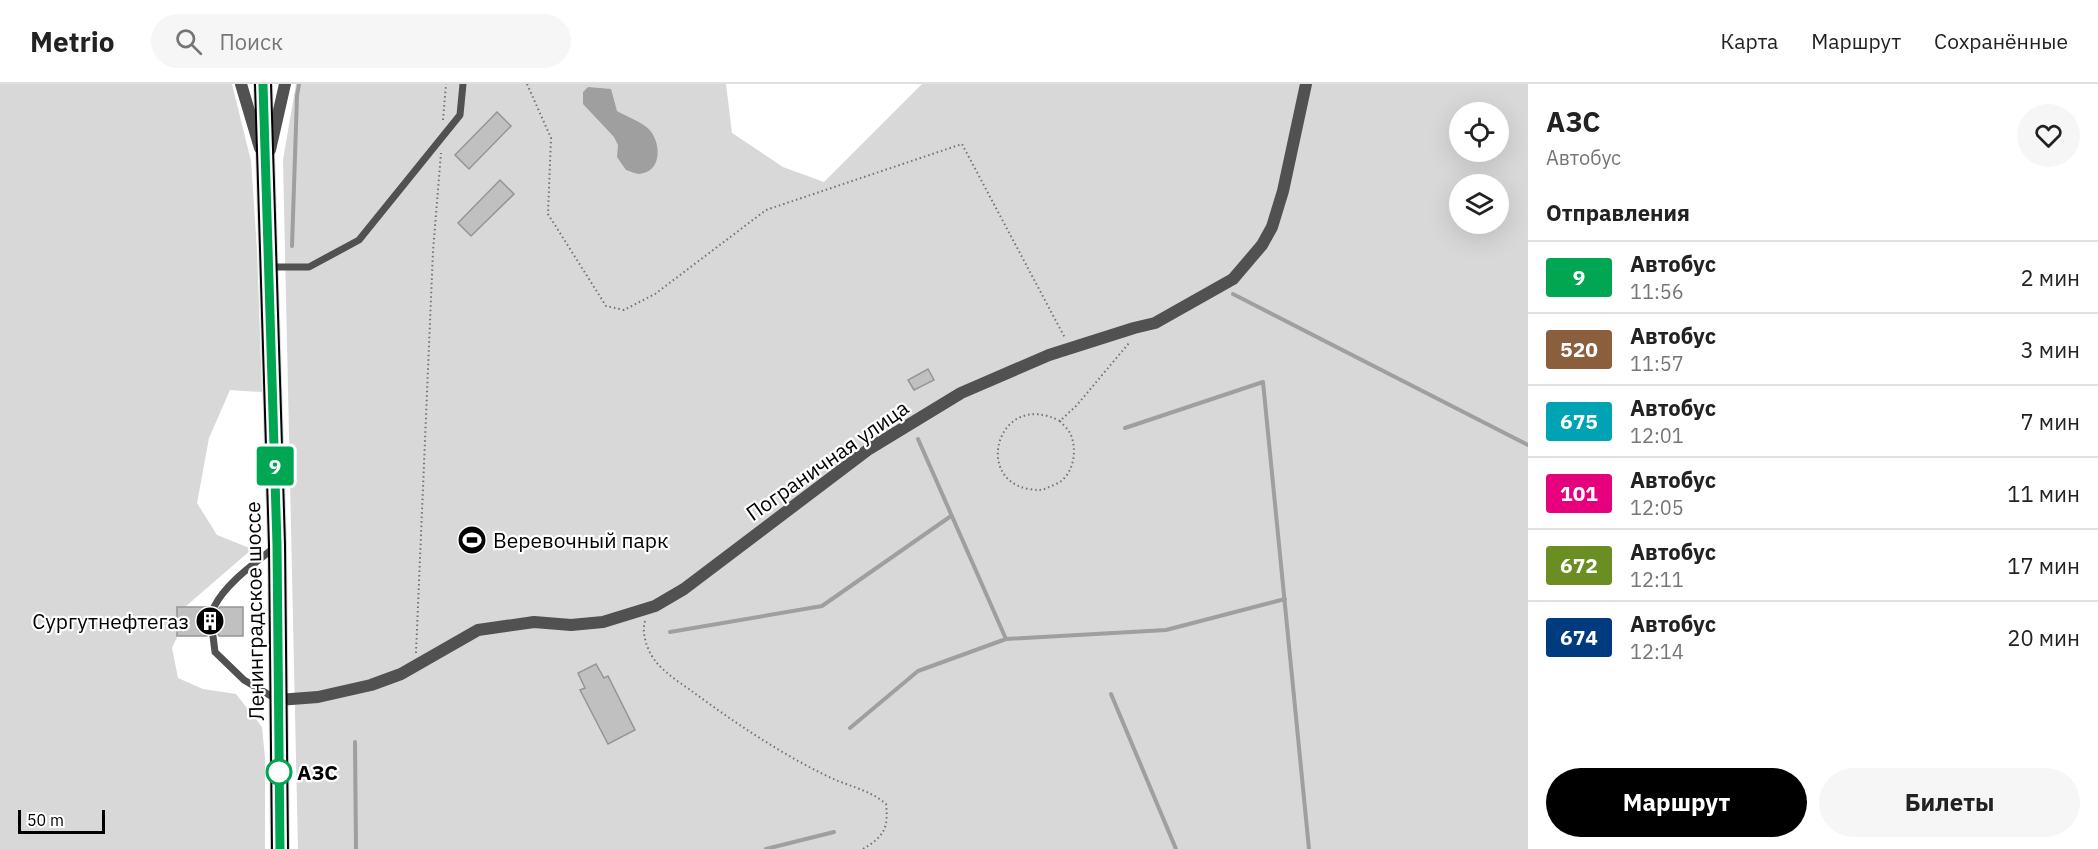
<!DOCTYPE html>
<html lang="ru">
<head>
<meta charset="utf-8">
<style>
  :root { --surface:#fff; --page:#f6f6f6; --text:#222; --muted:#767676; --line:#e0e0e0; --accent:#000 }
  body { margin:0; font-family:"IBM Plex Sans",sans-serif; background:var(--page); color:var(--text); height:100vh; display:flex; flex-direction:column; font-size:22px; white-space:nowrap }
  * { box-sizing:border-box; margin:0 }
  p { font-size:20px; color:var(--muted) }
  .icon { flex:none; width:33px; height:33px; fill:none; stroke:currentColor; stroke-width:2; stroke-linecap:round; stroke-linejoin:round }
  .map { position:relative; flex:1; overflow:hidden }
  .drawer { display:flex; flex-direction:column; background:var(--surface); width:570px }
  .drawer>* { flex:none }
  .badge { padding:0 12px; border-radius:4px; font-size:21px; line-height:39px }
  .controls { position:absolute; left:1449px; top:18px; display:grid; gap:12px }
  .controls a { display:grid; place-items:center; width:60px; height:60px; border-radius:50%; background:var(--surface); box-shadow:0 6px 24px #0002; font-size:30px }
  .scale { position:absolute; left:18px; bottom:15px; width:87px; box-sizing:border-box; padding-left:6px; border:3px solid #000; border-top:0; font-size:16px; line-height:21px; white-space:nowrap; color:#000; -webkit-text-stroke:4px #fff; paint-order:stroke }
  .map>.badge { position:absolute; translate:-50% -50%; box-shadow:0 0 0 3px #fff }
  h2 { padding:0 18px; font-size:22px; line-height:54px }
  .round { display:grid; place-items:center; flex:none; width:63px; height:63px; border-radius:32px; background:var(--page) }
  .head { display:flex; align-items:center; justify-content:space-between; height:102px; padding:0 18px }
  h1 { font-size:28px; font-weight:700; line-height:45px }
  .button { display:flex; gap:12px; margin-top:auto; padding:12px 18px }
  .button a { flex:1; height:69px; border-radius:36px; background:var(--accent); color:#fff; font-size:24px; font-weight:700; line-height:69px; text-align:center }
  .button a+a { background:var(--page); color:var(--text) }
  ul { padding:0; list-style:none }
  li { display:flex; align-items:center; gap:18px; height:72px; padding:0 18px; border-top:2px solid var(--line) }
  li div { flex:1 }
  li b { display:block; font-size:22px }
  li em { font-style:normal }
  li .badge { min-width:66px; font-weight:700; text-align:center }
  header { display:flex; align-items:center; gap:36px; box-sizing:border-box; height:84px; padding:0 30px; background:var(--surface); border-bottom:2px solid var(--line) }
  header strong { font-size:28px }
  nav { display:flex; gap:33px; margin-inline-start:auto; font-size:21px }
  .search { width:420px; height:54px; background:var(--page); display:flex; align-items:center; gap:15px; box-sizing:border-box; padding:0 21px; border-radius:33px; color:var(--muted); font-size:22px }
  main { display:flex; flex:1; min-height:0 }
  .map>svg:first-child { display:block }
  .green { fill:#d8d8d8; fill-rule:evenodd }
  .water { fill:#9f9f9f }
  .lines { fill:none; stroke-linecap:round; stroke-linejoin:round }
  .stream { stroke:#9f9f9f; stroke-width:4 }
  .building { fill:#c0c0c0; stroke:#959595; stroke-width:1.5 }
  .highway-casing { stroke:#dbdbdb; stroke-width:20 }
  .path { stroke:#737373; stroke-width:2; stroke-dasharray:1.5 3; stroke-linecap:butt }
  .lane { stroke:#515151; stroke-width:7 }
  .street { stroke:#515151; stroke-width:12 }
  .highway { stroke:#000; stroke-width:18 }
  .line-casing { stroke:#fff; stroke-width:14 }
  .line { stroke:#00a651; stroke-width:9 }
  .stop-dot { fill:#fff; stroke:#00a651; stroke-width:3 }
  .labels { text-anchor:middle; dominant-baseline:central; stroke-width:4.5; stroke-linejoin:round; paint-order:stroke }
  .street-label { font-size:21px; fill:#000; stroke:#fff }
  .poi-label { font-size:21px; fill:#000; stroke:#fff; text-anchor:start }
  .stop-label { font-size:21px; font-weight:bold; fill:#000; stroke:#fff; text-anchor:start }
</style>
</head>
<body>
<header>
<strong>Metrio</strong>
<div class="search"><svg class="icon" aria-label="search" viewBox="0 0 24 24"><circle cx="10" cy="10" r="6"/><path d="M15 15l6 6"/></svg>Поиск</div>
<nav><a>Карта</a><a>Маршрут</a><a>Сохранённые</a></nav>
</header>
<main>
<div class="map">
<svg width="1528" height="765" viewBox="0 0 1528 765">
  <rect width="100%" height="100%" fill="#fff"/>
  <g class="green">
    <polygon points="0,0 232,0 251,77 257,166 262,308 230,306 209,354 197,419 217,451 252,465 185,523 178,523 177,553 172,564 178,594 203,605 236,610 262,643 265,674 265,765 0,765"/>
    <path d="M 296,0 L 726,0 L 732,49 L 783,83 L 824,98 L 922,0 L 1528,0 L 1528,765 L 298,765 L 283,76 ZM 1460,28 L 1498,28 L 1498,68 L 1460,68 ZM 1460,100 L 1498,100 L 1498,140 L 1460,140 Z"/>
  </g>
  <path class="water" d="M 588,3 L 611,5 L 617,27 C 627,33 646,39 652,49 C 661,63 661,88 639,90 C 636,90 630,87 626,86 L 617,73 L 618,61 L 614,53 L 583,20 L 583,8 Z"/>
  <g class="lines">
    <g class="stream">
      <polyline points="292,162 297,12 299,0"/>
      <polyline points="1233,210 1528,361"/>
      <polyline points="1125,344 1263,298 1309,765"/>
      <polyline points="918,355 1006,555"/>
      <polyline points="670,548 822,522 951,432"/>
      <polyline points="1111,610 1176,765"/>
      <polyline points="850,644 918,587 1006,555 1166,546 1285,515"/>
      <polyline points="355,658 356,765"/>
      <polyline points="766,765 834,748"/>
    </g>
  </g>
  <g class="building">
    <polygon points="497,28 511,42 469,85 455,71"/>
    <polygon points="500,96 514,110 471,152 458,139"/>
    <polygon points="928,285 934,296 914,306 908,296"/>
    <polygon points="177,523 208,523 211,527 215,529 220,523 243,523 243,552 219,552 217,548 213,546 209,548 207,552 177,552"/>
    <polygon points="596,580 604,594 608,592 635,646 608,660 580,606 585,604 578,589"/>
  </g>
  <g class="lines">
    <g class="highway-casing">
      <polyline id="highway" points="263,0 277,461 280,765"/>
    </g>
    <g class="path">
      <polyline points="527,0 551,54 548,130 606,222 624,226 655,210 766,126 962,60 1065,254"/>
      <polyline points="443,36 446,0"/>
      <path d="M 1060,337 C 998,305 973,396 1029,405 C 1036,406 1041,407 1047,404 C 1051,402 1057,400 1060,398 C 1074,388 1077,366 1071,351 C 1069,346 1063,341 1060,337 L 1077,321 L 1129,259"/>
      <path d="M 645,537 C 641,550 648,569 657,579 C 668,592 684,601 697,611 C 737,640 780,669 825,691 C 846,702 869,705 886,720 C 889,745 883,753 863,765"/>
      <polyline points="416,569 433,167 441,69"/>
    </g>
    <g class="lane">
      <polyline points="269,183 309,183 359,156 460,31 463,0"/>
      <path d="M 214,523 C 226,499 254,480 275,463"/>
      <polyline points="213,552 215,568 244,596 276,615"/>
    </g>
    <g class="street">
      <polyline points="241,0 260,64"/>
      <polyline points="270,66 285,0"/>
      <polyline points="278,616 318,613 371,601 401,590 478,546 534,538 571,541 603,538 655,522 684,505 869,365 961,309 1049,271 1134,244 1155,239 1233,195 1262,161 1272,143 1283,107 1306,0"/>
    </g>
    <use href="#highway" class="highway"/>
  </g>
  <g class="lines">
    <g class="line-casing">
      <polyline id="line" points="263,0 277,461 280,765"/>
    </g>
    <use href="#line" class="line"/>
  </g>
  <defs>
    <g id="stadium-disc" transform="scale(1.5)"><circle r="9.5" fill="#000" stroke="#fff"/><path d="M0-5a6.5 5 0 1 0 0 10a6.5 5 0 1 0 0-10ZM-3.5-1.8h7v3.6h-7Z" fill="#fff"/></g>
    <g id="building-disc" transform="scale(1.5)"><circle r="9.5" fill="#000" stroke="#fff"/><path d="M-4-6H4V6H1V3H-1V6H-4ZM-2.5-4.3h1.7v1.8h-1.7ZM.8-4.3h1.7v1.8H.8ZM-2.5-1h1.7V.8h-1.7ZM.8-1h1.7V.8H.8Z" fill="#fff"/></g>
  </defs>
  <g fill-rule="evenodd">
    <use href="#stadium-disc" x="472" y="456"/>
    <use href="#building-disc" x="210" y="537"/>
  </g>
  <circle class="stop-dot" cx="279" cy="688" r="12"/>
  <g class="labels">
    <g class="street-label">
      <text transform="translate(827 376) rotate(-35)">Пограничная улица</text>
      <text transform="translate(254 527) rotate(-91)">Ленинградское шоссе</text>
    </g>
    <g class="poi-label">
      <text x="493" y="456">Веревочный парк</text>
      <text x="189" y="537" text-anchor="end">Сургутнефтегаз</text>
    </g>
    <g class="stop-label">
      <text x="297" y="688">АЗС</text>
    </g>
  </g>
</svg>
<div class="controls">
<a><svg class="icon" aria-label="locate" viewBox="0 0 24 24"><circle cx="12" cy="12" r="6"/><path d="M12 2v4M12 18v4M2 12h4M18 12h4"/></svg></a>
<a><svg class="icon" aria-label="layers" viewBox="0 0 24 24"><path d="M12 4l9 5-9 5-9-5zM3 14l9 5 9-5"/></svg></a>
</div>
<div class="scale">50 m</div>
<b class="badge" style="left:275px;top:382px;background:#00a651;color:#fff">9</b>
</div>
<section class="drawer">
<div class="head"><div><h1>АЗС</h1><p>Автобус</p></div><a class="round"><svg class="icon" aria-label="heart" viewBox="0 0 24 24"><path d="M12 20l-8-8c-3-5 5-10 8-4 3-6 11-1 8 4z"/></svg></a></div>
<h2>Отправления</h2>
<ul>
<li><span class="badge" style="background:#00a651;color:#fff">9</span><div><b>Автобус</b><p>11:56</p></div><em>2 мин</em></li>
<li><span class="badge" style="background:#8b5e3c;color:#fff">520</span><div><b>Автобус</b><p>11:57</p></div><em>3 мин</em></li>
<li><span class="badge" style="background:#00a3b4;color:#fff">675</span><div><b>Автобус</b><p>12:01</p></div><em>7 мин</em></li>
<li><span class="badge" style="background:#e6007e;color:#fff">101</span><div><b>Автобус</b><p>12:05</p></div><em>11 мин</em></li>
<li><span class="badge" style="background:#6b8e23;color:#fff">672</span><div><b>Автобус</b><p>12:11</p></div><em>17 мин</em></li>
<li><span class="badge" style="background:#003b80;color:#fff">674</span><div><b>Автобус</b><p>12:14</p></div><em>20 мин</em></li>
</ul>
<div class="button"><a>Маршрут</a><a>Билеты</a></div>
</section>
</main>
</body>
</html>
